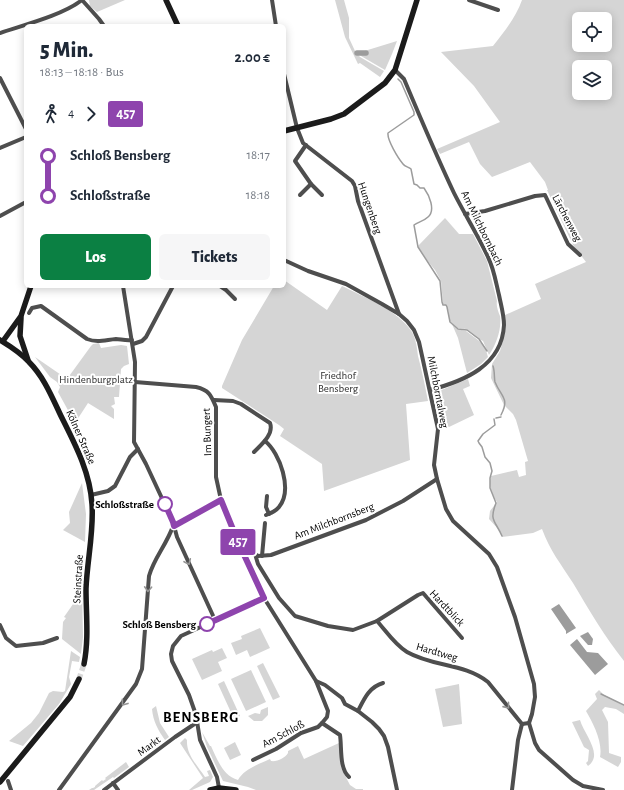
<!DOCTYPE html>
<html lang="de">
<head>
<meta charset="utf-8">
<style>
  :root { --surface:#fff; --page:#f6f6f7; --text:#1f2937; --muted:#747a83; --accent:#0b8043 }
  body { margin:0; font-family:"Alegreya Sans",sans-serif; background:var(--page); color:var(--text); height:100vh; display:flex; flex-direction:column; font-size:15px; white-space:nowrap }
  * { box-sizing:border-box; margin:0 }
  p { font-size:13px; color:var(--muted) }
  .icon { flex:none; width:22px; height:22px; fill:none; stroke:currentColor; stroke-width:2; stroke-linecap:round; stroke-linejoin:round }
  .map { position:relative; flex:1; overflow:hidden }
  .sheet { position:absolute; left:24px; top:24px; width:262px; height:264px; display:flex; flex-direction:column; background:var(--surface); border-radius:6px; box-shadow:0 2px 10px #0003 }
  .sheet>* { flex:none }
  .badge { padding:0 8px; border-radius:3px; font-size:14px; line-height:26px }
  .fabs { position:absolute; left:572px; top:12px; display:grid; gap:8px }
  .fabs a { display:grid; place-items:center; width:40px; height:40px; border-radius:6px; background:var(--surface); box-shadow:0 2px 10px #0003; font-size:20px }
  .map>.badge { position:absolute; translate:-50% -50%; box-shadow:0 0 0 2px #fff }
  .legs { display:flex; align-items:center; gap:6px; height:44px; padding:0 16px; font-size:13px }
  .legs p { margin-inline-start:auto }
  .summary { display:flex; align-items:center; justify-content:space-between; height:68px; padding:0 16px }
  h1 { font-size:22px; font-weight:800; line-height:30px }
  .primary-button { display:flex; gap:8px; margin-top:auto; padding:8px 16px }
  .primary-button a { flex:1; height:46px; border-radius:6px; background:var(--accent); color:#fff; font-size:16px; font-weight:800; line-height:46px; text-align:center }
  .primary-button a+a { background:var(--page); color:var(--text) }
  ul { padding:0 16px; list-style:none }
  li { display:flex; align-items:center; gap:14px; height:40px; font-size:15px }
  li i { display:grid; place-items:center; width:6px; height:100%; margin:0 5px; background:currentColor }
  li i::after { content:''; width:10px; height:10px; margin:-5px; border:3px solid; border-radius:50%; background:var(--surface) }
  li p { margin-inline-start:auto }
  li:first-child i { background:linear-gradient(#0000 50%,currentColor 0) }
  li:last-child i { background:linear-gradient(currentColor 50%,#0000 0) }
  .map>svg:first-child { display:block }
  .green { fill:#d5d5d5; fill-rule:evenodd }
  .water { fill:#9c9c9c }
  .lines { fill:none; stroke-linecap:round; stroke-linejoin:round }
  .stream { stroke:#9c9c9c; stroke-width:1.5 }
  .canal { stroke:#9c9c9c; stroke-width:5.5 }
  .secondary-tunnel { stroke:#d9d9d9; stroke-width:5.5; stroke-dasharray:5.5 3; stroke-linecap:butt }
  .street { stroke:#4e4e4e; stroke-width:4 }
  .secondary { stroke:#1b1b1b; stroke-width:5.5 }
  .oneway { stroke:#959595 }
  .line-1-casing { stroke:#fff; stroke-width:9 }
  .line-1 { stroke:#8e44ad; stroke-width:6 }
  .stop-1-dot { fill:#fff; stroke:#8e44ad; stroke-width:2 }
  .labels { text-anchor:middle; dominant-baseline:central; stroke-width:4; stroke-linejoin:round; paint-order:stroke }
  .street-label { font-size:11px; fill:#000; stroke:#fff }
  .park-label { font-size:11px; fill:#2c2c2c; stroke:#fff }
  .stop-label { font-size:11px; font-weight:bold; fill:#000; stroke:#fff; text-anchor:end }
  .district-label { font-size:15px; font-weight:bold; letter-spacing:1px; fill:#000; stroke:#fff }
</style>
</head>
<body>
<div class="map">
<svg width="624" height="790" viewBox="0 0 624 790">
  <rect width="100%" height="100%" fill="#fff"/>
  <g class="green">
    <polygon points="89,0 125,0 97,12 90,6"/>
    <polygon points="335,0 344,0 349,18 349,38 355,51 360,57 384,71 380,77 360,63 358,64 345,37"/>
    <path d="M 522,0 L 624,0 L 624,661 C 605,637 589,610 573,583 C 561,564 550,551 542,529 L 533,533 L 502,537 L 499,530 L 489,519 L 490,511 L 497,502 C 492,494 488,485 491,476 L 517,470 L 519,477 L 526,475 L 525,462 L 528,461 L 516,420 L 513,414 L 504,405 L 491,378 L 492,364 L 500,351 L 504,337 L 505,315 L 541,299 L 535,284 L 586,262 L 573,245 L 547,190 L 548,190 L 545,182 L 530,162 L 492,177 L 480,164 L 469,142 L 440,154 L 437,149 L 500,122 L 474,86 L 441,52 L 493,46 C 505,31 516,17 522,0 ZM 579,19 L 605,19 L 605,45 L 579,45 ZM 579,67 L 605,67 L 605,93 L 579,93 Z"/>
    <polygon points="397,41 392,54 385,70 361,56 358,53"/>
    <path d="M 445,218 L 459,234 L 473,234 L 487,261 L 497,301 C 496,306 498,311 500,316 C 502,329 496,345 489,355 L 483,341 L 475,337 L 466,329 L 457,328 L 450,321 C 448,314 450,307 443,304 L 441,281 L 435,270 L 426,259 L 418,246 Z"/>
    <path d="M 284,280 L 327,310 L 342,286 C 364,297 399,311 412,332 C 416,339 417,348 418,356 C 422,371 425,386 428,401 L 406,404 L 410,460 L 324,491 L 322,464 L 280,436 L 284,429 L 279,425 L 222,388 L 222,386 L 242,340 L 274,286 L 284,286 Z"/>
    <polygon points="452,324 457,329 466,331 478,340 485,347 488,357 481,364 467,373 458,338"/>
    <polygon points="99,343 101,348 121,345 127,346 129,364 124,366 121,369 119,397 114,397 115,404 111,406 114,409 114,419 88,403 75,423 58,392 60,387 57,382 50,377 35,357 67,379 91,346 93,344"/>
    <polygon points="468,379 470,386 463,389 474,415 449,427 441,427 434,397 439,391"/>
    <polygon points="82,483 86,514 85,542 63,530 70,523 69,512"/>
    <polygon points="82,587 83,637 81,654 62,639 63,622 66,618 64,617 78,597"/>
    <polygon points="260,628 270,648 250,657 247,650 236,655 231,643 242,639 241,636"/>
    <polygon points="222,648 227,658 218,662 222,671 202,680 192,659 212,650 213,652"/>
    <polygon points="71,651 80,657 79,662 72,661 69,677 71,684 59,704 23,746 9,741 31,723 39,713 49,693 53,691 63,692 65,691"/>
    <polygon points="263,663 280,697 273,700 257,666"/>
    <polygon points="251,670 266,702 246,711 231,679"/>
    <polygon points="224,681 240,716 234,719 218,684"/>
    <polygon points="459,684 462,724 443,727 435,689"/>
    <path d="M 599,690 L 604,695 L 624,705 L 624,714 L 616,709 L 605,707 L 602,710 L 608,722 L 609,753 L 621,757 L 621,762 L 618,767 L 600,757 C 603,742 593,723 586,711 L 597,699 L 595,694 Z"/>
    <path d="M 156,706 L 160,723 L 169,737 L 165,740 C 158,730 153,721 152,709 Z"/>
    <polygon points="268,707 268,715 262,721 254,721 248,716 255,713 260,714 261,710"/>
    <path d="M 580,720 C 584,734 604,755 588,766 L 586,763 L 588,761 L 589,750 L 584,747 L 572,722 Z"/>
    <path d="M 202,732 L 210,746 L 211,746 C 217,759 223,776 238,780 C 244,769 259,764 270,759 L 271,761 C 277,762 285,758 288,753 L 288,751 L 298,746 L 304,759 L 339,743 L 341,768 L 350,785 L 356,789 L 363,789 L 363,790 L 256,790 L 248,787 L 223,781 L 207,747 Z"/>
    <path d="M 185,738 L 187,740 C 186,755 198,766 205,777 L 209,776 L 207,771 L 210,770 L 213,777 L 210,782 L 192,790 L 189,790 L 203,778 L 180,743 Z"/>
    <polygon points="235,742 241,755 230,760 224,748"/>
    <polygon points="126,762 129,767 114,778 113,777 94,790 89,790 92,788 93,788 95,787 95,786 102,780 103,781 106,779 105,778"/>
  </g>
  <g class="water">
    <polygon points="559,604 576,628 566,634 566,631 551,609"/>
    <polygon points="588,632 593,639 592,645 588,645 580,636"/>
    <polygon points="577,639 587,652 598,653 608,664 595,675 570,645"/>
  </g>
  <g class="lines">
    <g class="stream">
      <path d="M 398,79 L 401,82 L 414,112 L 414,115 L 388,133 C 387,140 398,158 403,164 C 405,167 409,167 411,169 L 414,184 L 417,185 L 420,188 L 424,188 C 429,195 436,210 428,217 C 424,221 418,222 414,225 L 418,247 L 440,281 L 442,302 L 443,305 L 446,305 L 447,307 L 450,322 L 458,329 L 467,330 L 479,339 L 487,351"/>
      <path d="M 493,366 C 495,372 494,379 495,382 C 501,397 510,398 501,415"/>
      <polyline points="496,418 501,417"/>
      <path d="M 494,419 L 495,425 L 483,434 L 478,441 L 479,443 L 482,447 L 485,457 L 490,463 L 492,471 L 490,478 L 490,488 L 496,503 C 489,521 495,520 502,536"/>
      <polyline points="601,694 624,705"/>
    </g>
    <polyline class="canal" points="357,53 366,53"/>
    <polyline class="secondary-tunnel" points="79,679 84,664"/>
    <g class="street">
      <polyline points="82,0 99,19 104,26"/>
      <polyline points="272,0 276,26"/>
      <polyline points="469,0 498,10"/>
      <path d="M 0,33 C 24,25 63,15 82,0"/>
      <path d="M 395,70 L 404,79 C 420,117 436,155 454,193 C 465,215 478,235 488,257 C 494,269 496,283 499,295 C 501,305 504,315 504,325 C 502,366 464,381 430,390"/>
      <polyline points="284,74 297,128 303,143 352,181 355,186 358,201 399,314"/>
      <polyline points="0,78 26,129"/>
      <polyline points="306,145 295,161 311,184 322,195"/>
      <polyline points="0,148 26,137"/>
      <polyline points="300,195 311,184"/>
      <polyline points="465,214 485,211 535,196 545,195 568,244 580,255"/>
      <polyline points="0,216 26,202"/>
      <polyline points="284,260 308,271 346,284 382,304 399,314 407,321 414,330 419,342 438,429 434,465 437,479 446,509 453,521 489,554 497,567 515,617 534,684 535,697 532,714 529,723"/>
      <polyline points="123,286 135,362 134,442 146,464 173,522 177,537 215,620"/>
      <polyline points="220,286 226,290 235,299"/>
      <path d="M 29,313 L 32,308 L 41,306 L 87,339 C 97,343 105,340 116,339 C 120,339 126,341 132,340"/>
      <polyline points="133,344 142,341 146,337 173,286"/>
      <path d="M 135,382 L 196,387 C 209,390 211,395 216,407 L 216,477 L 221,500 L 239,544 L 264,598 L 316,681 L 325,685 L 342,698 L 345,704 L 358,711 L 372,722 L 379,729 L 384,736 L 388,747 L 397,790"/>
      <path d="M 214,400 L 233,401 L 241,404 L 270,423 C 274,434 262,444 254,452"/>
      <path d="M 265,441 C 280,453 293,490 279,507 C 275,512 271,513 266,515"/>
      <polyline points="91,495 108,491 115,486 130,457 138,449"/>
      <polyline points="267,496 266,507 269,514"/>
      <polyline points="174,526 221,500"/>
      <path d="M 240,544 L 255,554 L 258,564 L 279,598 L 295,616 L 328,626 L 353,630 L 377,621 C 386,631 395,645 407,652 C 433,667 464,663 488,682 L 522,724"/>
      <polyline points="255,554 258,556 271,555 366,520 403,501 437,479"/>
      <polyline points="262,556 265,523"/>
      <polyline points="377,621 418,595 423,593 462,638"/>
      <polyline points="0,625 6,638 16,646 43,643 57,638"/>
      <path d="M 358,711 C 364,699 369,687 383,683"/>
      <path d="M 322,723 L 340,735 C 342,748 339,768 349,777"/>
      <polyline points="522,724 529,723 535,743 539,750 573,780 583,786 603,790"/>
      <polyline points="253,760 276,749 301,733 318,727 322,723 327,717 328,711 316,681"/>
      <polyline points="8,781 11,790"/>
      <polyline points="113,783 118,790"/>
      <polyline points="219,788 217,777 200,740 196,715 189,695 172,661 171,654 173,646 181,636 264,598"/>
      <path d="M 59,790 L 136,684 L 142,669 L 149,576 C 154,558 167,544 173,526"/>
      <polyline points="104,790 175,737 196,723"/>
      <polyline points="512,790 518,740 522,724"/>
    </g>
    <g class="secondary">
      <polyline points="166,0 178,26"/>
      <polyline points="284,131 331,119 344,114 385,83 395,70 417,0"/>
      <polyline points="21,318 20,336 28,360"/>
      <path d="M 0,340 C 10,346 21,353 29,362 C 44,377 52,397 61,416 C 75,444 90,472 92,504 C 94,532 87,561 86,589 C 86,614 89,639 84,664"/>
      <polyline points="3,341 21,316 31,286"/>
      <polyline points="0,782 70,697 79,679"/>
      <polyline points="210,790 219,788 236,790"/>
    </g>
  </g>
  <defs><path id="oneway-chevron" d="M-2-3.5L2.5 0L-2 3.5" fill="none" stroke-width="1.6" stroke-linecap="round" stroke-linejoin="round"/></defs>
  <g class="oneway">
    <use href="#oneway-chevron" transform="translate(188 562) rotate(65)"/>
    <use href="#oneway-chevron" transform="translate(148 589) rotate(93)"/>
    <use href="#oneway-chevron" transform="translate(124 703) rotate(126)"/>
    <use href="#oneway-chevron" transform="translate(507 706) rotate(51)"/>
  </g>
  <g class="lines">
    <g class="line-1-casing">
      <polyline id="line-1" points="165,504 173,522 174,526 221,500 239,544 264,598 207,624"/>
    </g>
    <use href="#line-1" class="line-1"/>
  </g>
  <g class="stop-1-dot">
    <circle cx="165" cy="504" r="7"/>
    <circle cx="207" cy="624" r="7"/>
  </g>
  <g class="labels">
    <g class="street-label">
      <text transform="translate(370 208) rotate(71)">Hungenberg</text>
      <text transform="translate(567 218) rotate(62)">Lärchenweg</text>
      <text transform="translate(482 228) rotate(64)">Am Milchbornbach</text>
      <text transform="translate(438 392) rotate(79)">Milchborntalweg</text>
      <text transform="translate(207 432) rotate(-92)">Im Bungert</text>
      <text transform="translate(81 437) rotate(66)">Kölner Straße</text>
      <text transform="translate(334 521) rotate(-21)">Am Milchbornsberg</text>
      <text transform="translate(78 579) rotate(-87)">Steinstraße</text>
      <text transform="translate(447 608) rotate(47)">Hardtblick</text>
      <text transform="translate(437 652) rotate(16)">Hardtweg</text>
      <text transform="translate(283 734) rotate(-28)">Am Schloß</text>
      <text transform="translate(149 746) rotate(-37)">Markt</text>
    </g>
    <g class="park-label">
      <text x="338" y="375">Friedhof<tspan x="338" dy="13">Bensberg</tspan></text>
      <text x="96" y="379">Hindenburgplatz</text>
    </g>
    <g class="stop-label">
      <text x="154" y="504">Schloßstraße</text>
      <text x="196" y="624">Schloß Bensberg</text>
    </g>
    <g class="district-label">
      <text x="201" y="717">BENSBERG</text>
    </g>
  </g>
</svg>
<div class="fabs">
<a><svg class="icon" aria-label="locate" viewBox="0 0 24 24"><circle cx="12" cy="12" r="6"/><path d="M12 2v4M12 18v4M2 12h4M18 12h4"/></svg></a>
<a><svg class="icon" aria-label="layers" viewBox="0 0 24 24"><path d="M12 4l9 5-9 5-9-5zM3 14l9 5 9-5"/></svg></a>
</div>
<b class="badge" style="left:238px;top:542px;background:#8e44ad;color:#fff">457</b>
<section class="sheet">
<div class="summary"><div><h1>5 Min.</h1><p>18:13 – 18:18 · Bus</p></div><b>2.00 €</b></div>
<div class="legs"><svg class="icon" aria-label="walk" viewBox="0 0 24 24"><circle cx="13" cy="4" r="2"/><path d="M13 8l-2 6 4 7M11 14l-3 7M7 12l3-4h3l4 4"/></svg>4<svg class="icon" aria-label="forward" viewBox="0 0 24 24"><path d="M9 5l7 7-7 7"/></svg><b class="badge" style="background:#8e44ad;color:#fff">457</b></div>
<ul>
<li><i style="color:#8e44ad"></i><b>Schloß Bensberg</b><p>18:17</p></li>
<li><i style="color:#8e44ad"></i><b>Schloßstraße</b><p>18:18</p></li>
</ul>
<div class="primary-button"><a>Los</a><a>Tickets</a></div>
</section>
</div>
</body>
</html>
